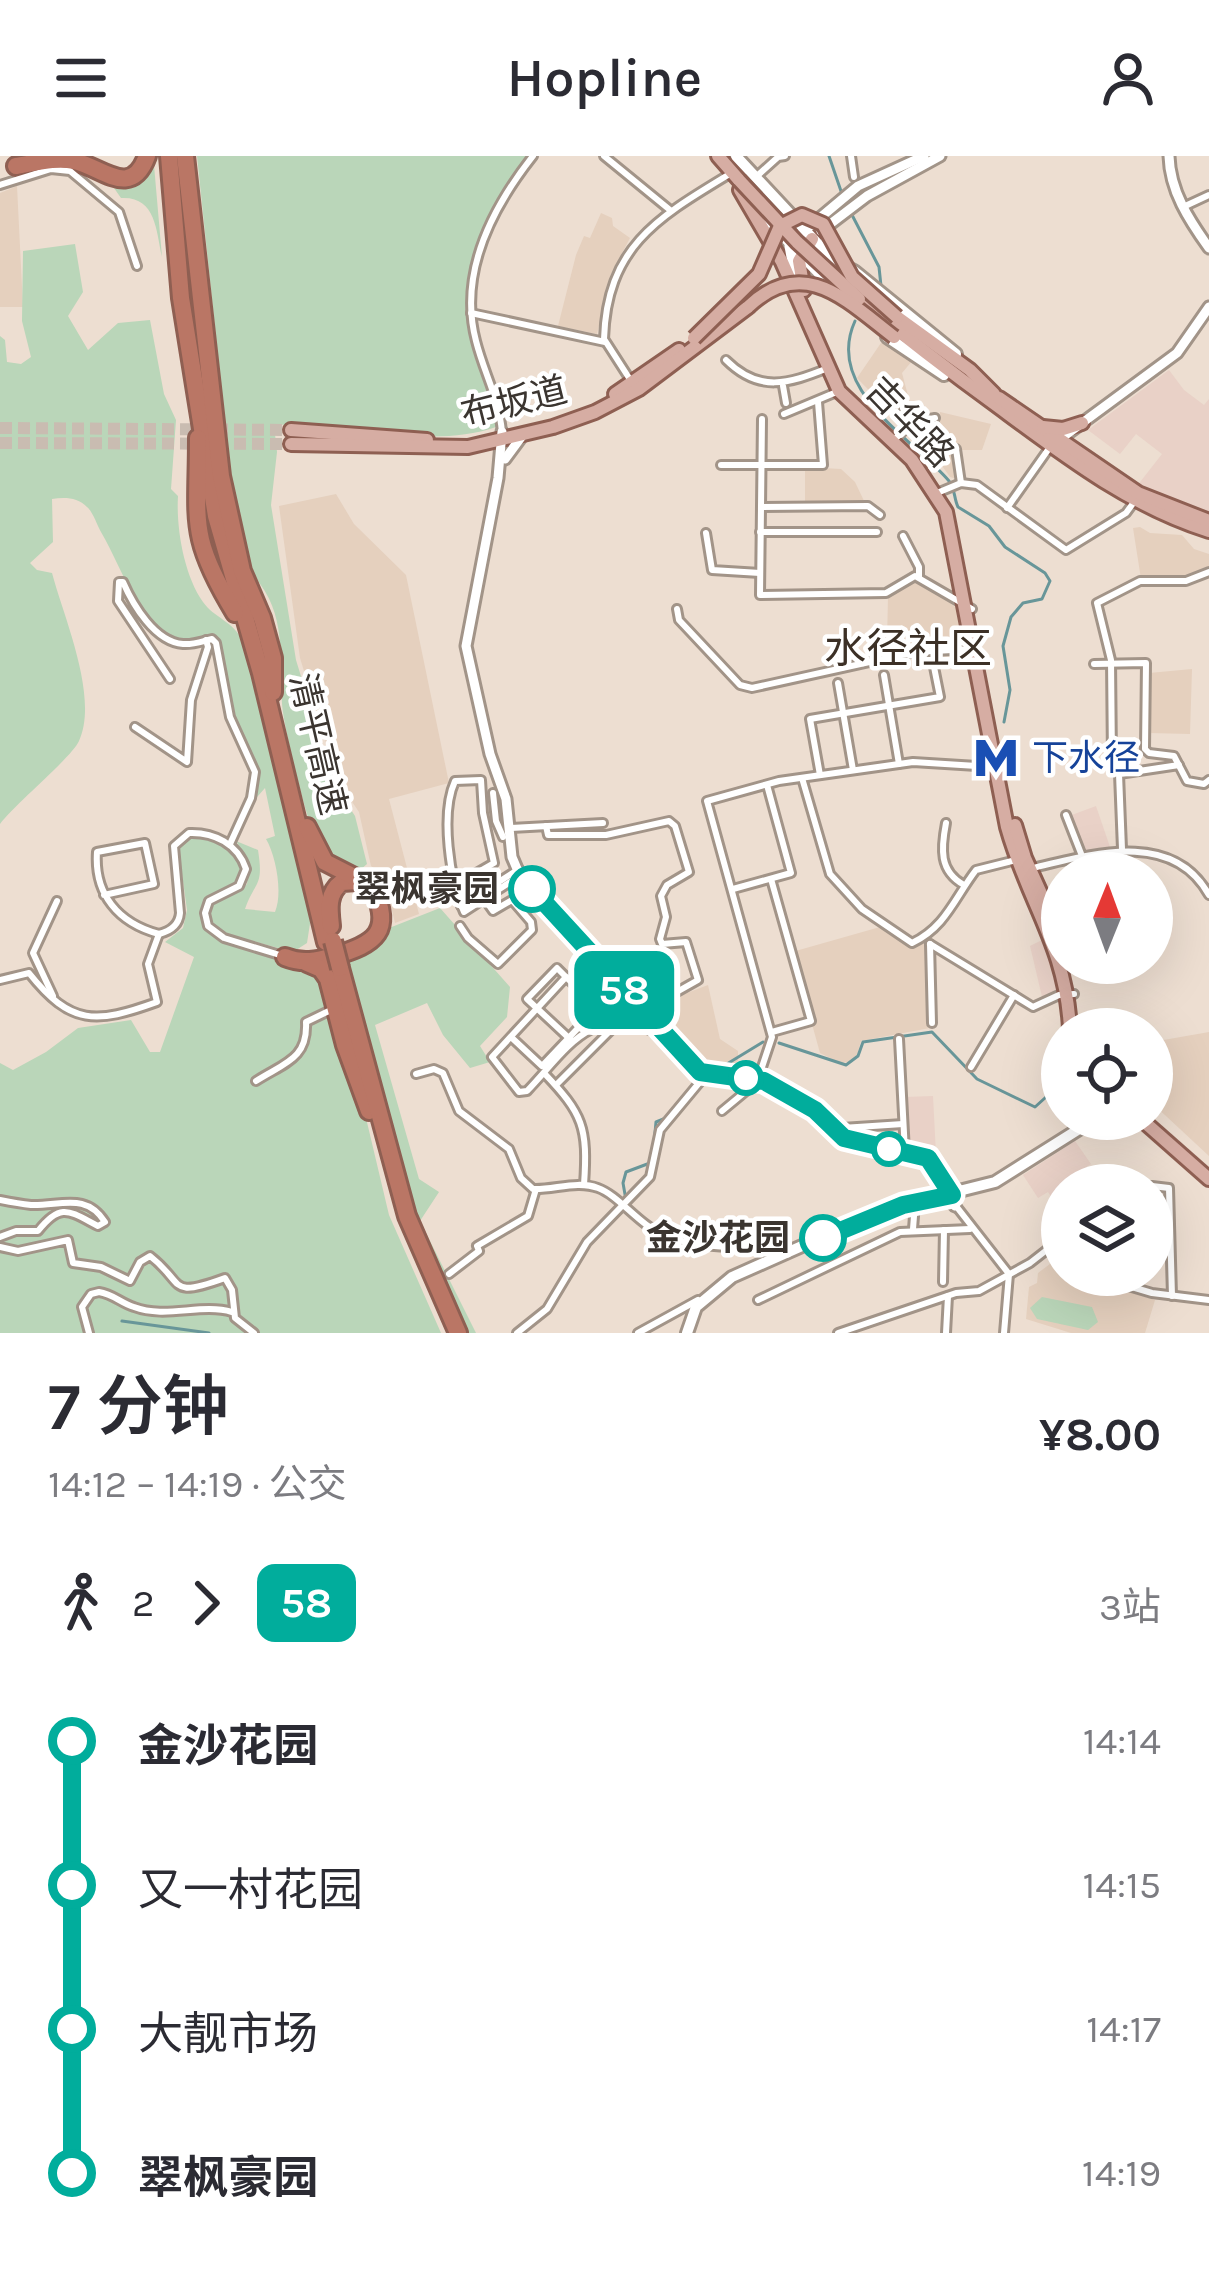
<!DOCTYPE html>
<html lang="zh">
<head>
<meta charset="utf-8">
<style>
  :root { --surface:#fff; --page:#f7f7f7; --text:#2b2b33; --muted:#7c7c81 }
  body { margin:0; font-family:Karla,"Noto Sans SC",sans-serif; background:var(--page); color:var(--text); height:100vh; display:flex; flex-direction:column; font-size:45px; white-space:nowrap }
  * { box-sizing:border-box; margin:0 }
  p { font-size:39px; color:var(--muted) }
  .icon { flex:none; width:66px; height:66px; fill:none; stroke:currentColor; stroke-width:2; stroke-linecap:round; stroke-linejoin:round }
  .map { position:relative; height:1177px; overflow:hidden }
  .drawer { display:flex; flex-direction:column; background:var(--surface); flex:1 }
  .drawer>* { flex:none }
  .badge { padding:0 24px; border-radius:18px; font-size:42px; line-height:78px }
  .needle { width:78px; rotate:1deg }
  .fabs { position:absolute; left:1041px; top:696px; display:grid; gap:24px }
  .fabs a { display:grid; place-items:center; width:132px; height:132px; border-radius:50%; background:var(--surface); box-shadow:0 12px 48px #0002; font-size:60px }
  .map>.badge { position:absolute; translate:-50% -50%; box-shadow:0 0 0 6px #fff }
  .legs { display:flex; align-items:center; gap:18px; height:132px; padding:0 48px; font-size:39px }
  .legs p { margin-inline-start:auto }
  .headline { display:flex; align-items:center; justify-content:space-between; height:204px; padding:0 48px }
  h1 { font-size:66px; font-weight:600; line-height:90px }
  ul { padding:0 48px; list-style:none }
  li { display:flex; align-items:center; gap:42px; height:144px; font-size:45px }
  li i { display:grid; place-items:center; width:18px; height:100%; margin:0 15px; background:currentColor }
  li i::after { content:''; width:30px; height:30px; margin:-15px; border:9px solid; border-radius:50%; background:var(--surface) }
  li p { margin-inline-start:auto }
  li:first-child i { background:linear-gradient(#0000 50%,currentColor 0) }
  li:last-child i { background:linear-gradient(currentColor 50%,#0000 0) }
  header { display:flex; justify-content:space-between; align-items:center; height:156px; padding:0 48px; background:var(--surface); font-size:54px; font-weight:600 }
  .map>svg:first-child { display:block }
  .commercial { fill:#e9d1c7 }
  .built { fill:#e5d0be }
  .green { fill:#bad6b9 }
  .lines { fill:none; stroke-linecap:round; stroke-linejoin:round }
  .stream { stroke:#689699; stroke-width:3 }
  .primary-tunnel { stroke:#c9bcb1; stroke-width:12; stroke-dasharray:12 6; stroke-linecap:butt }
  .minor-casing { stroke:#a29488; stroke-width:12 }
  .tertiary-casing { stroke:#a29488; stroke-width:15 }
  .secondary-casing { stroke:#a29488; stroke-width:16 }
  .primary-casing { stroke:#8e5f52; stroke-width:18 }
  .motorway-casing { stroke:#8e5f52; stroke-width:22 }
  .minor { stroke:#fff; stroke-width:6 }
  .tertiary { stroke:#fff; stroke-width:9 }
  .secondary { stroke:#fff; stroke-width:10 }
  .primary { stroke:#d6ada3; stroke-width:12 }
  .motorway { stroke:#ba7665; stroke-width:16 }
  .primary-bridge-casing { stroke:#8e5f52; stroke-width:18; stroke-linecap:butt }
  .motorway-bridge-casing { stroke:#8e5f52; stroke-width:22; stroke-linecap:butt }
  .primary-bridge { stroke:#d6ada3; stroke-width:12 }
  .motorway-bridge { stroke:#ba7665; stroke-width:16 }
  .line-1-casing { stroke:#fff; stroke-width:27 }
  .line-1 { stroke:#01ad9c; stroke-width:18 }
  .stop-1-dot { fill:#fff; stroke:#01ad9c; stroke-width:6 }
  .labels { text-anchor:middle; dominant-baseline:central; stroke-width:9; stroke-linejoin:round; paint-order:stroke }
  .street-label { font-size:36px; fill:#3b3530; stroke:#fff }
  .transit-label { font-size:36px; fill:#164399; stroke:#fff; text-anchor:start }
  .stop-label { font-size:36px; font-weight:bold; fill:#3b3530; stroke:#fff; text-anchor:end }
  .quarter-label { font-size:42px; fill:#3c3026; stroke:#fff }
</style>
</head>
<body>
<header><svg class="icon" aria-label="menu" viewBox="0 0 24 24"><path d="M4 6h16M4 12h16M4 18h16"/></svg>Hopline<svg class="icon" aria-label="person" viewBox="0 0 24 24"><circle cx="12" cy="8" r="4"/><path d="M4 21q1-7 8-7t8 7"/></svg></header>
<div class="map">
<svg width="1209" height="1177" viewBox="0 0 1209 1177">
  <rect width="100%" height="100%" fill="#edded1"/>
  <g class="commercial">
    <polygon points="1169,214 1184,234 1204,249 1209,243 1209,358 1137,330 1162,298 1136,278 1120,298 1088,274"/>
    <polygon points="1096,650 1110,691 1082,697 1069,660"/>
    <polygon points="1046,782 1064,837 1043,845 1030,790"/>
    <polygon points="933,940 936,998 906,992 904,941"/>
    <polygon points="1075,985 1091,1008 1065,1025 1067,1029 1062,1029 1062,1057 1048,1036 1038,1042 1023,1019"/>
  </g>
  <g class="built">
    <polygon points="17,30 23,151 0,151 0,37"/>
    <polygon points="601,57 612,62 613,70 630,82 611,118 597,178 558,170 576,99 584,80 590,82"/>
    <polygon points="883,184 912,205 902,217 914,262 904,270 857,222"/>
    <polygon points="940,256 991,268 982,294 958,294 960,324 950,321 935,300 908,279 912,272 938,267"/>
    <polygon points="805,311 841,313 855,326 865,347 805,347"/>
    <polygon points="336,338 354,368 406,419 449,627 389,643 419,758 395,767 384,721 371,710 359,656 338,625 300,502 279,350"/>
    <polygon points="1140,371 1150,377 1182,379 1194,393 1209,398 1209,412 1186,422 1141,423 1133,372"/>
    <polygon points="917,423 962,456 969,487 964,491 927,492 887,487 888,440"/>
    <polygon points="1192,513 1190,578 1148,577 1149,517"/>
    <polygon points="880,771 897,777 912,789 927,782 930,872 861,885 857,899 850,906 840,907 820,897 792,796"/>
    <polygon points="708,829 720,883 738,895 738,905 719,917 705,915 651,857 666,845"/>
    <polygon points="1209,876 1209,1000 1152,947 1152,886"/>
    <polygon points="1062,1099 1062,1119 1112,1119 1111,1130 1155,1144 1145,1177 1071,1177 1026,1163 1029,1131 1037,1127 1038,1117"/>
  </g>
  <g class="green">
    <path d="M 197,0 L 528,0 C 487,56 454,120 474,191 C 481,218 499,242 496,271 C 427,295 345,265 274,269 L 277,296 L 271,349 L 296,504 L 334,628 L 355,660 L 367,708 L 360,714 C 342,708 325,700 316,682 C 306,664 283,569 282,547 C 279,499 288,455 250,416 L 221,291 L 223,249 Z"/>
    <path d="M 152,1 L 154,9 L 162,101 C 156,74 156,40 121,42 L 114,32 Z"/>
    <path d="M 75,88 L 83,136 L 68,160 L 88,194 L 118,167 L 150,164 L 164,238 L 176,264 L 171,333 L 178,340 C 176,372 184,419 203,446 C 214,462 235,466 242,485 C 274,571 290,670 311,761 L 307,787 L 293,796 L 222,777 L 209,762 L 214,745 L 238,736 L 247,728 L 249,706 L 236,685 L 258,694 C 264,732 255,724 245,753 L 275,756 C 283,737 276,700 266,683 L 275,680 L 265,632 L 250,649 L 248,637 L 255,610 L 232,558 L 219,485 L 211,480 L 184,486 C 137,469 124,415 101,376 C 97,369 93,356 87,351 C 78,341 64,341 52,343 L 53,386 L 30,407 L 37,414 L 52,417 C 64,462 99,541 79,585 C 72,601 16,647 0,668 L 0,180 L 5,184 L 7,206 L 21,208 L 31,201 L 22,165 L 23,95 Z"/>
    <path d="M 195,678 C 211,683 268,707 234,730 C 225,736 216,737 207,744 C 201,759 201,768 213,780 L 317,814 L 366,962 L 389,1059 L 441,1177 L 0,1177 L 0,907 L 13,914 L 46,896 L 78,872 L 131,864 L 150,896 L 160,896 L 194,801 L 165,786 L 183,772 L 187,754 L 178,689 L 184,681 Z"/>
    <polygon points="440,752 510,831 507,861 480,890 490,906 470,912 443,879 427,847 375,869 419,1023 439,1036 420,1065 476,1177 465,1177 413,1058 343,801 384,774"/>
    <polygon points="1042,1141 1092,1151 1098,1166 1088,1174 1037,1163 1030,1152"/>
  </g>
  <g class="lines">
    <g class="stream">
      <polyline points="829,0 842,38"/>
      <polyline points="851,57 879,111 881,130"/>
      <path d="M 855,165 C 824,233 911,281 949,325 C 955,332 954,343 958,351 L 989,370 L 1005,391 L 1045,417 L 1050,425 L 1042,443 L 1023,447 L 1011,461 L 1003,490 L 1010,534 L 1004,566"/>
      <polyline points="779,887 846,909 858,900 863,886 932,876 977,923 1035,951 1056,932 1062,908"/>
      <polyline points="717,914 763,886"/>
      <polyline points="653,999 656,966 666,962"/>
      <polyline points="626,1044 623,1027 626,1016 650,1007"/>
      <polyline points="122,1165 209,1177"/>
    </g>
    <g class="primary-tunnel">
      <polyline points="0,272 291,274"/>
      <polyline points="0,287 291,288"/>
    </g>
    <g class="minor-casing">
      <g id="minor">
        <polyline points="604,0 670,54"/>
        <polyline points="851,0 854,21"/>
        <polyline points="757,20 778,1 785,0"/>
        <polyline points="0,29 51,13 70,15 119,56 137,110"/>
        <polyline points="1183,51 1209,39"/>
        <polyline points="471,157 605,186"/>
        <path d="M 726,204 C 759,237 788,228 828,212"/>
        <path d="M 631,225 L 604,183 C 607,91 657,62 728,19"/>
        <polyline points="783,230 786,247"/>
        <polyline points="904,254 913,266"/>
        <polyline points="784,258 839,235"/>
        <polyline points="762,263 760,439 886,437 915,420 972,453"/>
        <path d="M 502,276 C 499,242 484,217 476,185 C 458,117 492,52 533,0"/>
        <polyline points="896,282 913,266 935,262"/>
        <polyline points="956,293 961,327"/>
        <polyline points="721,309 823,309 818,246"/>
        <polyline points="937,337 961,327 977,329 1066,394 1126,357 1134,346"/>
        <polyline points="762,351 868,350 880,359"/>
        <polyline points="1007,352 1050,291"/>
        <polyline points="760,376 877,376"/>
        <polyline points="706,377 712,414 760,417"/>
        <polyline points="903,380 919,411 919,421"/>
        <polyline points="677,453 679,464 740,529 752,532 915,496 971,493"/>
        <polyline points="1094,508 1146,507 1145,593 1149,597 1174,600 1187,625 1204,628 1209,624"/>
        <polyline points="884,519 899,608"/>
        <path d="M 170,523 L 118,445 L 119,426 L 123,426 C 133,449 155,486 183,488 C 193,489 203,485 212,483 L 216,487 L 230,561 L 255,616 L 251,642 L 230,688"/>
        <polyline points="838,527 853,614"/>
        <polyline points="135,571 187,606 191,544 208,491 206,484"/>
        <polyline points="1112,605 1111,504 1097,447 1140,425 1186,425 1209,416"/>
        <polyline points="820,619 810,563 940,541 934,511"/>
        <path d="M 802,622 L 830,718 L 862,753 L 912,787 C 946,771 955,741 976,714 L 1016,704"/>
        <polyline points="493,637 496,665 503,681"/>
        <polyline points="1066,659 1082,700"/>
        <path d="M 946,667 C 941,693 939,715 964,729"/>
        <polyline points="546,670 548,679 606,679 669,665 675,670 689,716 667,729 661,740 666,761 660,783 662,788 686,786 698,824 643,855"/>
        <polyline points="511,672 603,667"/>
        <polyline points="1122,693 1119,618 1179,609"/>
        <path d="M 1033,712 C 1091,698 1173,673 1209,739"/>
        <polyline points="771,723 811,865 772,876"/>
        <path d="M 454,730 L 494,707 L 483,657 L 481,624 L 455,625 C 440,658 450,724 464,756 L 518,721"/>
        <polyline points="733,733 791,717 767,629"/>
        <path d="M 104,739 L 154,728 L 145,687 L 97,696 C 94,738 118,767 159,778 C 171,775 179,769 180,757 L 174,690 L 189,677 C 214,676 238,688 246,713 L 239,730 L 209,745 L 205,757 L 208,770 L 224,782 L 283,800"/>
        <polyline points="461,750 519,713"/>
        <polyline points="460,770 468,782 498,808 532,774 531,766 512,744 493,755 481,738"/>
        <polyline points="930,788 1033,851 1059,839 1074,838"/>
        <polyline points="930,788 932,867"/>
        <polyline points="566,821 557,812 527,843 571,884"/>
        <path d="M 0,824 L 29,817 C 71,870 96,868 157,846 L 148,808 L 159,778"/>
        <polyline points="53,840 33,797 57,745"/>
        <path d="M 511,881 L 542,910 L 598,851 L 566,821 L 492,901 L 519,936 L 527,935 C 568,892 590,848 655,876"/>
        <polyline points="899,883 905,996"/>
        <polyline points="971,911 1014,839"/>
        <path d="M 544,917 C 583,958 588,971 584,1029"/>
        <path d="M 416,918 L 434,913 L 443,917 L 459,955 L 509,993 L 521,1022 L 533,1033 C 554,1034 577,1024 598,1032 C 620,1040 638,1069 666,1080 C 705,1095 748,1089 787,1095"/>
        <path d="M 256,925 C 284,907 308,903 306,866 L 333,853"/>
        <polyline points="556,929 617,868"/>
        <polyline points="722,955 757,926 772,881 707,645 779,625 913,606 993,611"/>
        <polyline points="827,956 842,972 903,968"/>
        <polyline points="1132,1029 1143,1029"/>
        <polyline points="1152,1030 1169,1032 1172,1140"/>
        <path d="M 0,1044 C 10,1046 21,1048 31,1049 C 61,1050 86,1036 105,1066 L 98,1070 C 69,1055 61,1046 38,1075 L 16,1075 L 0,1081"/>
        <polyline points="956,1050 1009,1118"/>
        <polyline points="913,1073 915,1047"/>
        <path d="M 0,1091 L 18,1095 L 68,1084 L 73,1107 L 101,1111 L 130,1125 L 140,1106 L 150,1100 C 186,1128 167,1143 225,1122 L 232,1134 L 235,1162 L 254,1177"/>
        <polyline points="449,1118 479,1095 477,1090 528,1060 536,1033"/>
        <polyline points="1117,1119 1115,1126 1152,1137 1209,1144"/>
        <polyline points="943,1126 944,1074"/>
        <polyline points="758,1144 900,1076 970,1073"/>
        <path d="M 89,1177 L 82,1151 L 91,1138 L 99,1136 C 113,1138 121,1147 134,1151 C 166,1163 201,1147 232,1156"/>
        <polyline points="517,1177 547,1153 587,1086 650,1021 660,974 704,921"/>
        <polyline points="638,1177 698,1144"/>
        <polyline points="838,1177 956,1137 979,1135 1030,1107 1062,1082"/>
        <polyline points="946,1177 948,1140"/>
        <polyline points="1004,1177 1009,1118"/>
      </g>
    </g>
    <g class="tertiary-casing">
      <g id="tertiary">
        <path d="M 1169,0 C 1170,35 1189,64 1209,92"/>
        <polyline points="821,75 867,40 940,0"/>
        <polyline points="796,128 789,90 797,81 858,30 924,0"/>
        <polyline points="502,276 498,322 466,490 490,598 506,643 512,701 523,727 697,918 759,926 807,951 842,985 924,1003 955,1050"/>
        <polyline points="1059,284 1177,197 1209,151"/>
        <polyline points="505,303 522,280"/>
      </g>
    </g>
    <g class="secondary-casing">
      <g id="secondary">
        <polyline points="736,0 833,104 854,115 956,198"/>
        <polyline points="751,47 838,137"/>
        <polyline points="887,181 944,219"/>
        <polyline points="687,1177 696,1151 732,1121 883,1054 995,1026 1095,963"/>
      </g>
    </g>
    <g class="primary-casing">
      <g id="primary">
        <polyline points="718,0 739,24"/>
        <path d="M 740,34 L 782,106 L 839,235 L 912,304 L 946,356 L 1007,671 C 1028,747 1066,790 1070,873"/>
        <polyline points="804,134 799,105 812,83"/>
        <path d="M 859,143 C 905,181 952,217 1000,252 C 1066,301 1130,350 1209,375"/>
        <polyline points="897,161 970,214 994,238"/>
        <polyline points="615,238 679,194"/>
        <polyline points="999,242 1138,337 1209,365"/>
        <polyline points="1043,271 1063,273 1082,267"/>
        <polyline points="291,274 427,284"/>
        <polyline points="291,288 468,291 553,271 595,256 639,233 748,151"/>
        <polyline points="1015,669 1025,702 1062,784"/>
        <polyline points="1141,963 1209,1023"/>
      </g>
    </g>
    <g class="motorway-casing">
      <g id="motorway">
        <polyline points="169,0 181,142 216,360 261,517 326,786"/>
        <polyline points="185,0 221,320 242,415 262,462 273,502 273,536"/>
        <path d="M 16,10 C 35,7 56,1 74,5 C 102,11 131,44 147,0"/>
        <path d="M 198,282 C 198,366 188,380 235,457"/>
        <path d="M 331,770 C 329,753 327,737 342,726 L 357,725"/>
        <path d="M 285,801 C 302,808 317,805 334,800 C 376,788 394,775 372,730 L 325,706 L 307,671"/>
        <polyline points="307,807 321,813 328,823 345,889 369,955"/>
        <polyline points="340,812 407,1060 458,1177"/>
      </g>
    </g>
    <use href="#minor" class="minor"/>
    <use href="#tertiary" class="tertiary"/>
    <use href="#secondary" class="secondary"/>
    <use href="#primary" class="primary"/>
    <use href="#motorway" class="motorway"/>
    <g class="primary-bridge-casing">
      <g id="primary-bridge">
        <polyline points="739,24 797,86 859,143"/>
        <path d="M 748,151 C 804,98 847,145 894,181"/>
        <polyline points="694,182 759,118 780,70 802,59 823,68 852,121 897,161"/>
      </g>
    </g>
    <g class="motorway-bridge-casing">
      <polyline id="motorway-bridge" points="333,785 340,812"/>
    </g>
    <use href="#primary-bridge" class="primary-bridge"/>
    <use href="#motorway-bridge" class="motorway-bridge"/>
  </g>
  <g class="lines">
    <g class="line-1-casing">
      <polyline id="line-1" points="532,733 700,916 764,925 815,954 844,982 928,1002 952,1039 903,1049 823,1082"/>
    </g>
    <use href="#line-1" class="line-1"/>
  </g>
  <defs>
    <g id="metro-bare" transform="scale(3.6)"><path d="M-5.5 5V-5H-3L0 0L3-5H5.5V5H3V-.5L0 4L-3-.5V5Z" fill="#1a4fb4" stroke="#fff" stroke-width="2.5" paint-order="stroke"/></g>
  </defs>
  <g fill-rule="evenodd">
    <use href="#metro-bare" x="996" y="602"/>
  </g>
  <g class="stop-1-dot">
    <circle cx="532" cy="733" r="21"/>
    <circle cx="746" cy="922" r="15"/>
    <circle cx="889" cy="993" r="15"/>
    <circle cx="823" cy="1082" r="21"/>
  </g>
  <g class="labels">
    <g class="street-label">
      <text transform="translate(514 246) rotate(-14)">布坂道</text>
      <text transform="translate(910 266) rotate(46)">吉华路</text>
      <text transform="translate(318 588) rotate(77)">清平高速</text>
    </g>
    <g class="transit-label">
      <text x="1032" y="602">下水径</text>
    </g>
    <g class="stop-label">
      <text x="499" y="733">翠枫豪园</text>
      <text x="790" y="1082">金沙花园</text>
    </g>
    <g class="quarter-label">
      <text x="908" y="493">水径社区</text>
    </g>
  </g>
</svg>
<div class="fabs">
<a><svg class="needle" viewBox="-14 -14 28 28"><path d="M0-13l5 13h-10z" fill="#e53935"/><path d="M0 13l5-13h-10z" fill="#7c7c81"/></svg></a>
<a><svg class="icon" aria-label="locate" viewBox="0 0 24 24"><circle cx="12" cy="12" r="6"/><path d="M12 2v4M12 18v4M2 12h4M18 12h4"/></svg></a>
<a><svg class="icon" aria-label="layers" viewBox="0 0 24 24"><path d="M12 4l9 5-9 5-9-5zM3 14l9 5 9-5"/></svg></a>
</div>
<b class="badge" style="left:624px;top:834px;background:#01ad9c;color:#fff">58</b>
</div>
<section class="drawer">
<div class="headline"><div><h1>7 分钟</h1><p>14:12 – 14:19 · 公交</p></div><b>¥8.00</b></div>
<div class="legs"><svg class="icon" aria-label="walk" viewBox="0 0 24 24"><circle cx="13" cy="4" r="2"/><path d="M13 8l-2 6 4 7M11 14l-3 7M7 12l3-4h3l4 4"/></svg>2<svg class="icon" aria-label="forward" viewBox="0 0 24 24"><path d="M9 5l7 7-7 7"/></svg><b class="badge" style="background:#01ad9c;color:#fff">58</b><p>3站</p></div>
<ul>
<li><i style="color:#01ad9c"></i><b>金沙花园</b><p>14:14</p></li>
<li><i style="color:#01ad9c"></i><span>又一村花园</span><p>14:15</p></li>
<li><i style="color:#01ad9c"></i><span>大靓市场</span><p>14:17</p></li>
<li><i style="color:#01ad9c"></i><b>翠枫豪园</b><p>14:19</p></li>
</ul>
</section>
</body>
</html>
